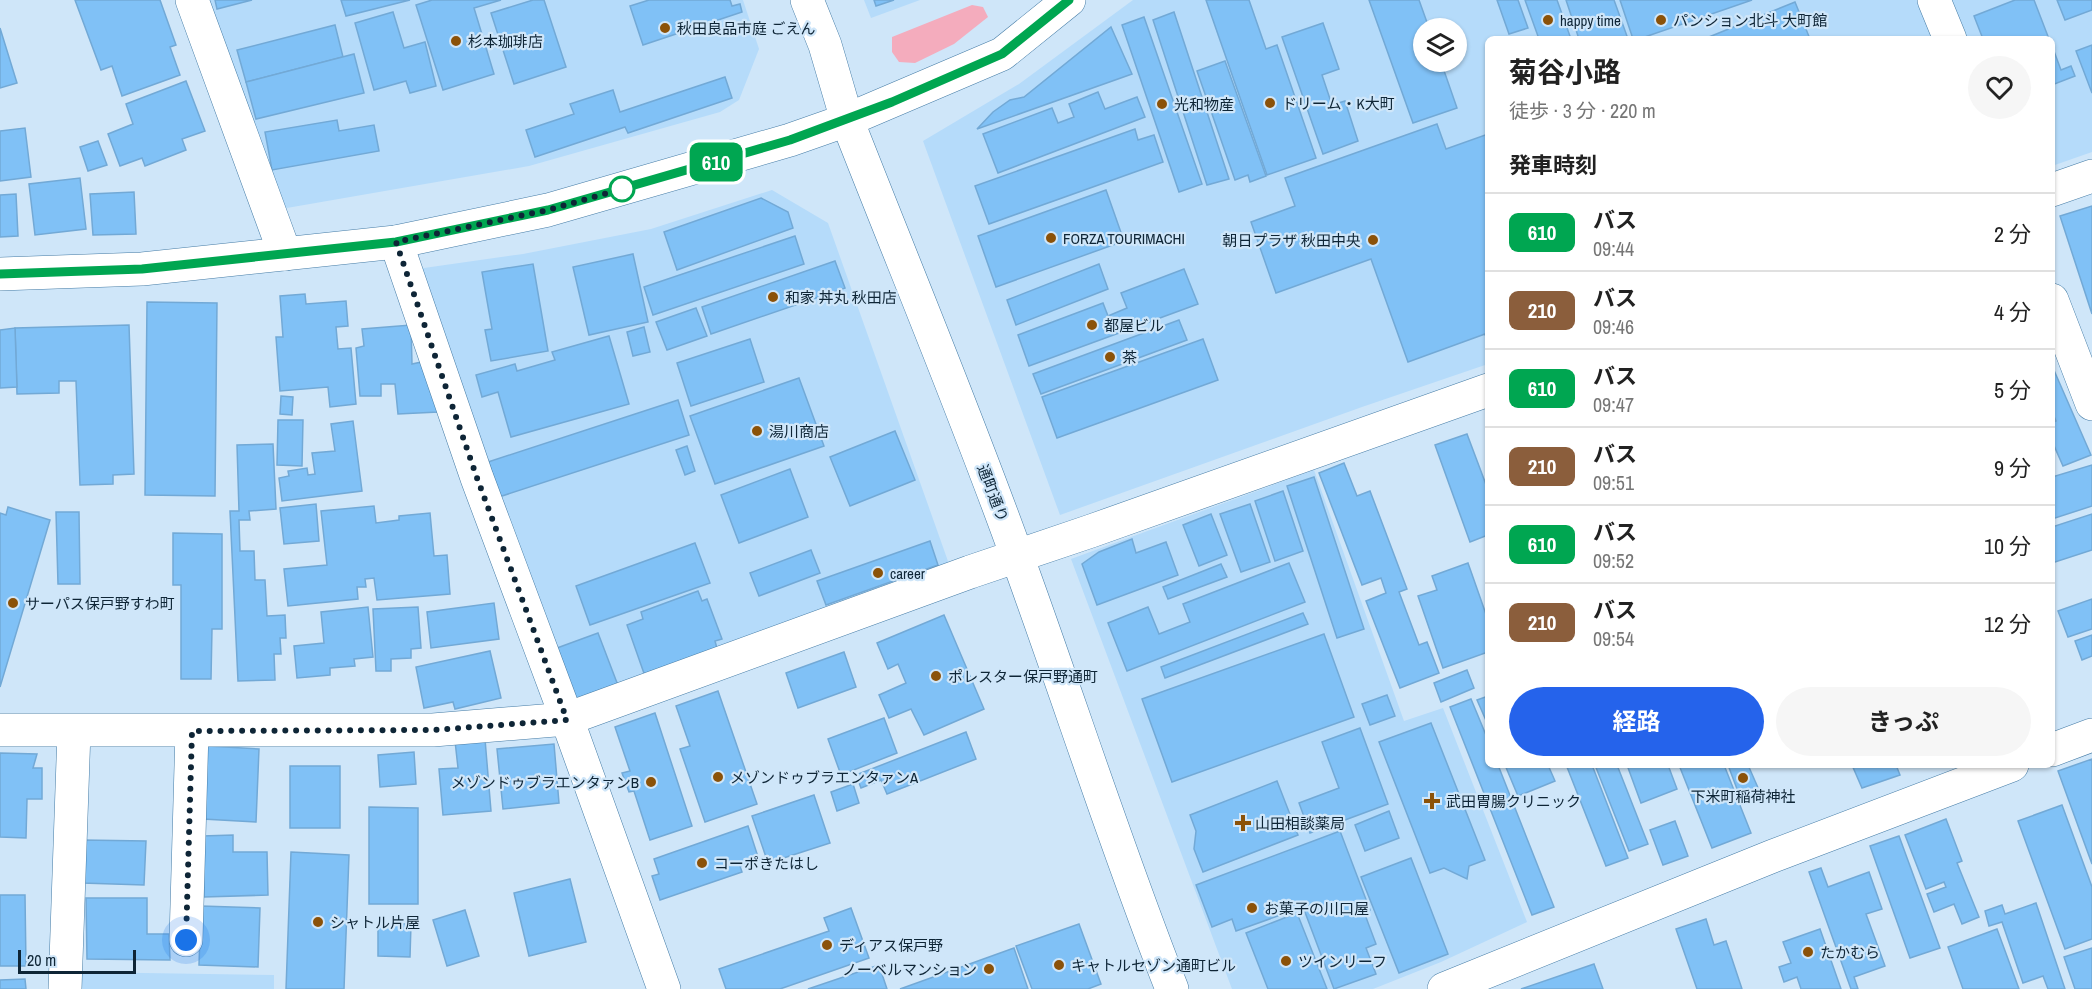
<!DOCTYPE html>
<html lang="ja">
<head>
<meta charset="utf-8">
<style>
  :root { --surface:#fff; --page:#f6f6f6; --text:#222; --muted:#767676; --line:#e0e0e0; --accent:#2563eb }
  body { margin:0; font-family:"Archivo Narrow","Noto Sans JP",sans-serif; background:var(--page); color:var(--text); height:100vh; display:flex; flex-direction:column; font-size:22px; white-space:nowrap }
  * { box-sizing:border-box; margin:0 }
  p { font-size:20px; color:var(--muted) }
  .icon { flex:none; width:33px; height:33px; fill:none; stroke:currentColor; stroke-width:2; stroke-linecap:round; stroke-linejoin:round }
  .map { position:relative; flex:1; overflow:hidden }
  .panel { position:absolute; left:1485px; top:36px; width:570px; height:732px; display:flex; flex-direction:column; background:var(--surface); border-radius:9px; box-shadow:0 2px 4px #0004 }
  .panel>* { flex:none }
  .badge { padding:0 12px; border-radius:9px; font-size:21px; line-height:39px }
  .tools { position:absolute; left:1413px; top:18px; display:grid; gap:12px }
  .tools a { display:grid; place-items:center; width:54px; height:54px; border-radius:50%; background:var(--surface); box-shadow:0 2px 4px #0004; font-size:30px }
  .scale { position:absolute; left:18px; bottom:15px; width:118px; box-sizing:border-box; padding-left:6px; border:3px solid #0e2536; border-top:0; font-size:16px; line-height:21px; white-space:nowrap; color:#0e2536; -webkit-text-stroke:4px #cfe6f9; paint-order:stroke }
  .you { position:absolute; width:30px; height:30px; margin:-15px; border:4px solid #fff; border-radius:50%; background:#1a73e8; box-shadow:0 0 0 9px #1a73e833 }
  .map>.badge { position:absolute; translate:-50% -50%; box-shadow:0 0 0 3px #fff }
  h2 { padding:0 24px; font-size:22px; line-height:54px }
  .round { display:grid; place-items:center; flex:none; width:63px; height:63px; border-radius:32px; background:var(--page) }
  .summary { display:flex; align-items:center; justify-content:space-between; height:102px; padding:0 24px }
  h1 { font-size:28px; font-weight:700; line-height:45px }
  .primary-button { display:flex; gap:12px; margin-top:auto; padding:12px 24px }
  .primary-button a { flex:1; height:69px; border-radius:36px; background:var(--accent); color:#fff; font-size:24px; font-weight:700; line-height:69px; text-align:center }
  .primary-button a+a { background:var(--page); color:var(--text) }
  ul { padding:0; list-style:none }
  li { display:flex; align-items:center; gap:18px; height:78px; padding:0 24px; border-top:2px solid var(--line) }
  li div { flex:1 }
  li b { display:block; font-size:22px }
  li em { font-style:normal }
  li .badge { min-width:66px; font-weight:700; text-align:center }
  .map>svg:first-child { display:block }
  .built { fill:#b5dbfa; fill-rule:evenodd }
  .green { fill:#f4acbd }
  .building { fill:#80c1f6; stroke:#72a9d6; stroke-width:1.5 }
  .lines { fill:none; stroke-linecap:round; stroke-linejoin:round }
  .minor-casing { stroke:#457ca6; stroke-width:34 }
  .major-casing { stroke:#457ca6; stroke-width:34 }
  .minor { stroke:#fff; stroke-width:33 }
  .major { stroke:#fff; stroke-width:33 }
  .line-casing { stroke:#fff; stroke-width:14 }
  .line { stroke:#00a651; stroke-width:9 }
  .walk { stroke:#0e2536; stroke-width:6; stroke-dasharray:0 10.8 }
  .poi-dot { fill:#8b5209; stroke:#cfe6f9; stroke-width:2 }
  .stop-dot { fill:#fff; stroke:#00a651; stroke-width:3 }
  .labels { text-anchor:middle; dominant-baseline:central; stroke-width:4.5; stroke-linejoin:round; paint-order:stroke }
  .poi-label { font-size:15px; fill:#0e2536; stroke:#cfe6f9; text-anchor:start }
  .street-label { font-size:15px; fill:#0e2536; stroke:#cfe6f9 }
</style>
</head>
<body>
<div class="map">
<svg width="2092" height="989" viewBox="0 0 2092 989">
  <rect width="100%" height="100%" fill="#cfe6f9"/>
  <g class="built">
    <polygon points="204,0 743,0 759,49 739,100 720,112 529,166 281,209"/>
    <polygon points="864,0 920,0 871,18"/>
    <path d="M 1133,0 L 1923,0 L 1939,39 L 1488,39 L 1488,364 L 1362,407 L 1060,515 L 923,141 L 1019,84 ZM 1424,28 L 1456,28 L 1456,62 L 1424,62 Z"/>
    <polygon points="1952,0 2092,0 2092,152 2052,166 2052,39 1968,39"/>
    <polygon points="772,190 828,223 949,564 574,710 417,269 523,254 651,229"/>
    <polygon points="1314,470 1404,721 1443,708 1527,922 1441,962 1373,989 1232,989 1071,559"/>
    <polygon points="79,972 274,975 274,989 78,989"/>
  </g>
  <polygon class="green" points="972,5 983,7 988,17 954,44 915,63 899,62 892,52 892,37"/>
  <g class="building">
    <polygon points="75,0 160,0 176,45 170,47 180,75 122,96 112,66 101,70"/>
    <polygon points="215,0 252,0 217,9"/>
    <polygon points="341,0 410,0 346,16"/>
    <polygon points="432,0 501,0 474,8 494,74 443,90 416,5"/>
    <polygon points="533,0 544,0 566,67 514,84 491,13"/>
    <polygon points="649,0 730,0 732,6 740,4 742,12 643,45 630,6"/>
    <polygon points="874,0 894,0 876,6"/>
    <polygon points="1206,0 1249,0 1266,49 1277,45 1316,158 1267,175"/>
    <polygon points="1369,0 1419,0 1429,28 1424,28 1424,62 1441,62 1457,108 1413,123"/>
    <polygon points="1497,0 1518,0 1528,28 1509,34"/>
    <polygon points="1525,0 1557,0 1571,39 1539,39"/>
    <polygon points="1566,0 1614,0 1628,39 1579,39"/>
    <polygon points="1620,0 1752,0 1639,39 1633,39"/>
    <polygon points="2015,0 2034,0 2049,39 1983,39 1974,16"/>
    <polygon points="2057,0 2092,0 2092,10 2065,20"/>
    <polygon points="1795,2 1810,39 1704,39"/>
    <polygon points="393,12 404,48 425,42 436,86 410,93 406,81 374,90 355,23"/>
    <polygon points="1174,12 1229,179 1207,185 1153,20"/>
    <polygon points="1144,17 1202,184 1179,192 1122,25"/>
    <polygon points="1323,23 1339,69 1322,75 1332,105 1345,101 1358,141 1323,154 1282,37"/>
    <polygon points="335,25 343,57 246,82 237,50"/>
    <polygon points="1111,27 1132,74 977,129 993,112 1010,100 1024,97"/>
    <polygon points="0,28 17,83 0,88"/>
    <polygon points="2092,45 2092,93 2076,51"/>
    <polygon points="2052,46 2061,70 2071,66 2075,76 2052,85"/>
    <polygon points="354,54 364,93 256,119 246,82"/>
    <polygon points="1225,61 1266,176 1250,182 1248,175 1235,180 1197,71"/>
    <polygon points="725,77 732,98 628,133 625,127 535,157 526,130 574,114 570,104 613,90 620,112"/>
    <polygon points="186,81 205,131 182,139 186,150 145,166 142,158 120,166 108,134 133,124 126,104"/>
    <polygon points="1098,92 1105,109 1137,97 1145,117 998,173 983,134 1052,108 1058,123 1074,117 1069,104"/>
    <polygon points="337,120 339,131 374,125 379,151 272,170 265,132"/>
    <polygon points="1437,124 1446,149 1488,134 1488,343 1485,334 1408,362 1371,259 1276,293 1251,222 1295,206 1285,178"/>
    <polygon points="25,128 31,177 0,181 0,131"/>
    <polygon points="1135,129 1138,140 1154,135 1163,162 989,224 975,186"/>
    <polygon points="98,141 107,165 88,171 80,147"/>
    <polygon points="80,178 86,229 35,235 29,184"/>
    <polygon points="1106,190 1124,241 996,287 978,236"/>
    <polygon points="134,192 136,234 93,235 90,194"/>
    <polygon points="16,194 18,236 0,237 0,195"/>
    <polygon points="761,198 788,212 793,228 677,270 664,232"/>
    <polygon points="2092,206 2092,314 2060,216"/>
    <polygon points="795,236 804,264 653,315 644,287"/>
    <polygon points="633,254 648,322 589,335 573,267"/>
    <polygon points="835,261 845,288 711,334 702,307"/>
    <polygon points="533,264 548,351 491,361 485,330 492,329 482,272"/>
    <polygon points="1099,264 1108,289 1016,325 1007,300"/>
    <polygon points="1184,269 1198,304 1029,366 1018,335 1103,303 1108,316 1127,308 1121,293"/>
    <polygon points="305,294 306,304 346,301 348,326 336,327 338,349 351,348 356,404 330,407 328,387 280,391 276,337 283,337 280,296"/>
    <polygon points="147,302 217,303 215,496 145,495"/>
    <polygon points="696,308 707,336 667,350 656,322"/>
    <polygon points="1179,320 1187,340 1041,394 1033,374"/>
    <polygon points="129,325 134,474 113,475 113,484 80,485 76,381 59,381 59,393 17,394 15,328"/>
    <polygon points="411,325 412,364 426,361 438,412 398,414 395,384 381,384 381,396 360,396 356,348 364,346 362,329"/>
    <polygon points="644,327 650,352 633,356 627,332"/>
    <polygon points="15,328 17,387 0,388 0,330"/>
    <polygon points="609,336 629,404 511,437 498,392 482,397 476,375 515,364 517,371 555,360 552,352"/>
    <polygon points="750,339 764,382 691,406 677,363"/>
    <polygon points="1203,339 1218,380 1057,438 1042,397"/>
    <polygon points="2053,368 2091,455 2063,466 2052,441 2052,423 2056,421 2052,412"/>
    <polygon points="799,378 824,446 715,484 690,416"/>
    <polygon points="281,396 293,397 292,415 280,414"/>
    <polygon points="678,400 689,435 499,497 488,462"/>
    <polygon points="278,420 303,420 302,466 277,465"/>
    <polygon points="353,421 362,491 282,501 279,478 289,476 288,471 307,468 308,475 315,474 312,453 335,451 331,424"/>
    <polygon points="895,431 915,480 850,506 830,457"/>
    <polygon points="1467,434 1488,490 1488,535 1470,542 1435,445"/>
    <polygon points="273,444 276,509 249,511 250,520 239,520 240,551 254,551 255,580 265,580 267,616 285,615 286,638 280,638 281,654 274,654 275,680 238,681 230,511 239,511 237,445"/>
    <polygon points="687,446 695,471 685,475 676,450"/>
    <polygon points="1344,463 1357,496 1370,491 1407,589 1399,592 1419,645 1427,642 1439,673 1400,688 1366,601 1386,593 1381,578 1362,585 1319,473"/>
    <polygon points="2092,465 2092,506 2052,519 2052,477"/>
    <polygon points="790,469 808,517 739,543 721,495"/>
    <polygon points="1314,477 1364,629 1337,638 1287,486"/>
    <polygon points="1283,491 1303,551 1275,561 1255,501"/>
    <polygon points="316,504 319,541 284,544 280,508"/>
    <polygon points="1250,504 1270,562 1241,572 1220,514"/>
    <polygon points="374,506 376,523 399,520 399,516 430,513 434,556 447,555 450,594 377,600 374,578 365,579 366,587 357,587 358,599 288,606 284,569 327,565 321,511"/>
    <polygon points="8,507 50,520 0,687 0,513 6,515"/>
    <polygon points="56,512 79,512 80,584 58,584"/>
    <polygon points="1211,514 1227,555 1199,566 1183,525"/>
    <polygon points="2092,514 2092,550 2052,563 2052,527"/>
    <polygon points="173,533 222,534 222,629 212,629 211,679 181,679 181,585 173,585"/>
    <polygon points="1132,539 1136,553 1166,542 1178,575 1097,605 1082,564 1099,552"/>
    <polygon points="930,541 938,565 826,605 817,581"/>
    <polygon points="695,543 710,583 590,625 576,586"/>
    <polygon points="811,550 820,573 759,596 750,573"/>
    <polygon points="1289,563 1305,602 1127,671 1108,623 1148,607 1159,634 1190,622 1183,604"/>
    <polygon points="1468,563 1488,620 1488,652 1443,668 1418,596 1437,590 1432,576"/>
    <polygon points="1221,564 1227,577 1168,599 1163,587"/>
    <polygon points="698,591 702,601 707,599 722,639 715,641 718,652 646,679 627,625 643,619 641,612"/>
    <polygon points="2092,599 2092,629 2068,637 2058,611"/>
    <polygon points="494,603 499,639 431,648 427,612"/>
    <polygon points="368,607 373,657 354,659 355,666 330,668 330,675 297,678 294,646 324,643 321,612"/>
    <polygon points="418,607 421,648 411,649 411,658 391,659 391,671 376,671 373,609"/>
    <polygon points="1303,613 1308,624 1165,678 1161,667"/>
    <polygon points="944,615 984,709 924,735 911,709 889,718 879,695 906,683 898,664 888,669 877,643"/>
    <polygon points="598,633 619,688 577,703 557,648"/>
    <polygon points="1324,634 1354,717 1172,782 1142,699"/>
    <polygon points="2092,635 2092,656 2082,660 2075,641"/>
    <polygon points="490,651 501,698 455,709 453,702 424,708 416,667"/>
    <polygon points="844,652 856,687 798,708 786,673"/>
    <polygon points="1467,670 1474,688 1441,702 1434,683"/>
    <polygon points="718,691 757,804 705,822 680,749 690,746 676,706"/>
    <polygon points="1387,695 1395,716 1370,725 1362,704"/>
    <polygon points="1488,696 1488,725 1477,700"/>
    <polygon points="1471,699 1488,740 1488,765 1498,765 1554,907 1532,915 1450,707"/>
    <polygon points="655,713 692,826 650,840 634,791 629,792 622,773 630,771 615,727"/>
    <polygon points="884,718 897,753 841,775 828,739"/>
    <polygon points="1431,723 1485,860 1469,866 1467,879 1444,868 1430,873 1379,742"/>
    <polygon points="1360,728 1388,804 1310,833 1299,803 1339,788 1322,742"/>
    <polygon points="966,732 976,759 887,794 881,780 861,788 856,775"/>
    <polygon points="485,739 491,811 443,815 439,769 458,768 455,741"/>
    <polygon points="554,744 559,803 503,809 497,749"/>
    <polygon points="207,746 259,749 256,822 203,819"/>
    <polygon points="414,752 416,784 380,787 378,755"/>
    <polygon points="0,753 37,754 33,768 42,768 42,799 27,799 26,838 0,837"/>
    <polygon points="2092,759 2092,864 2058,771"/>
    <polygon points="1505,765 1548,765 1555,781 1518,796"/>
    <polygon points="1574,765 1592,765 1628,858 1606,866 1567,767"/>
    <polygon points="1595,765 1617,765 1648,844 1629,851"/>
    <polygon points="1627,765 1668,765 1677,789 1641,803"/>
    <polygon points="1679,765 1724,765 1751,833 1712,848"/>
    <polygon points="1728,765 1748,765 1759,790 1753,792 1754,796 1746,799 1744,795 1740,797"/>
    <polygon points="1852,765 1896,765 1900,775 1862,788"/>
    <rect x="290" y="766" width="50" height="62"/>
    <polygon points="1277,781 1298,835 1203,872 1194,849 1196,831 1190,815"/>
    <polygon points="853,784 859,803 837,811 831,792"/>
    <polygon points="814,795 830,843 768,863 752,816"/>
    <polygon points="2062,805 2092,887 2092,939 2065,949 2018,821"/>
    <polygon points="369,807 418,808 418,904 369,904"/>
    <polygon points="1389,811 1399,838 1365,851 1355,825"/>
    <polygon points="1946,819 1962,861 1957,863 1979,917 1962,924 1954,904 1934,912 1927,894 1946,887 1944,882 1926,889 1905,835"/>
    <polygon points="1675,821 1688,856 1663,865 1650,830"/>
    <polygon points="748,826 759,860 740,866 742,872 660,900 652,876 659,874 654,859"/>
    <polygon points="1340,831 1370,910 1364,912 1376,944 1366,948 1376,974 1334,989 1303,907 1236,931 1232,919 1212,927 1196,885"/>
    <polygon points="233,835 233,852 267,852 268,895 204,897 202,836"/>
    <polygon points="1899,836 1940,948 1910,958 1870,846"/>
    <polygon points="82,840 146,841 144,885 82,883"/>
    <polygon points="291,852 349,855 344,989 286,989"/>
    <polygon points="1411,858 1448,954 1399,973 1361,877"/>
    <polygon points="1821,868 1828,887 1869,872 1882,909 1866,914 1885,966 1854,977 1858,989 1851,989 1809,872"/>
    <polygon points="570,879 586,942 529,956 514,893"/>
    <polygon points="0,895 25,895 26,966 0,966"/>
    <polygon points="86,898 147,898 147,934 169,934 170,960 87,959"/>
    <polygon points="2036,903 2065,989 2048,989 2043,976 2023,983 2002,922 1989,926 1985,911 2002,905 2005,914"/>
    <polygon points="201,906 260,908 258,967 199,965"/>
    <polygon points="851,908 869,958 780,989 726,989 719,969 829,931 824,918"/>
    <polygon points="465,910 479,956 447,966 433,920"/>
    <polygon points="1297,913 1327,989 1268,989 1246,933"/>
    <polygon points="1706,919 1714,945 1726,941 1742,989 1697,989 1676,929"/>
    <polygon points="378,924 411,924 410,957 378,956"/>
    <polygon points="1079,924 1101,984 1088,989 1032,989 1016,946"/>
    <polygon points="1820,929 1841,989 1801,989 1797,977 1784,982 1779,967 1791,963 1783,942"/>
    <polygon points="1997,929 2019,989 1963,989 1948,947"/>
    <polygon points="1014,948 1028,989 900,989"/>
    <polygon points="2092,948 2092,989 2075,989 2064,957"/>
    <polygon points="1594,964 1603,989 1521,989"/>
    <polygon points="879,965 887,989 808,989"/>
    <polygon points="25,979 26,989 0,989 0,980"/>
  </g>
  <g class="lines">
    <g class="minor-casing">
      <g id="minor">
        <polyline points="192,0 285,254"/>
        <path d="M 1069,0 L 1002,54 L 847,120 C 904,266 965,411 1018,559 C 1070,702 1116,847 1172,989"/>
        <polyline points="1934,0 1950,39"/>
        <polyline points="2052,190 2092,176"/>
        <polyline points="396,242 477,478 567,719 664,989"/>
        <polyline points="2052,300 2092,404"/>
        <polyline points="0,730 433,730 567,719 970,572 1091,531 1488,390"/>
        <polyline points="2052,750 2092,735"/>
        <polyline points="186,940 192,731"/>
        <polyline points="65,989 74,731"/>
        <polyline points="1444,989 1773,856 2012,765"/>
      </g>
    </g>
    <g class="major-casing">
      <polyline id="major" points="0,274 142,269 396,242 548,210 790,140 847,120 825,45 807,0"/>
    </g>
    <use href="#minor" class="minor"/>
    <use href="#major" class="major"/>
  </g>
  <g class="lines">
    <g class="line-casing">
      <polyline id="line" points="0,274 142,269 396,242 548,210 790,140 892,102 1002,54 1069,0"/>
    </g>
    <use href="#line" class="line"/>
    <polyline class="walk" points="186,940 192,731 433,730 567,720 477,478 396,242 548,210 622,189"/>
  </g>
  <g class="poi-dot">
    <circle cx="1548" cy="20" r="6"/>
    <circle cx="1661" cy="20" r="6"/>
    <circle cx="665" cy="28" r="6"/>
    <circle cx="456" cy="41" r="6"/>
    <circle cx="1270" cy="103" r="6"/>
    <circle cx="1162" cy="104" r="6"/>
    <circle cx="1051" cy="238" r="6"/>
    <circle cx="1373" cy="240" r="6"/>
    <circle cx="773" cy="297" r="6"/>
    <circle cx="1092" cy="325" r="6"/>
    <circle cx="1110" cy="357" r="6"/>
    <circle cx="757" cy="431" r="6"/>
    <circle cx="878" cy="573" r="6"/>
    <circle cx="13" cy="603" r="6"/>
    <circle cx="936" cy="676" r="6"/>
    <circle cx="718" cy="777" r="6"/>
    <circle cx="1743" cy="778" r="6"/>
    <circle cx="651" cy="782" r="6"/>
    <path d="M1429 792h6v6h6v6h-6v6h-6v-6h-6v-6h6z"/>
    <path d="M1240 814h6v6h6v6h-6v6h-6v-6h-6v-6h6z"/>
    <circle cx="702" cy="863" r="6"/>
    <circle cx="1252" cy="908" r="6"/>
    <circle cx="318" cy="922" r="6"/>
    <circle cx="827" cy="945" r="6"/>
    <circle cx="1808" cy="952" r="6"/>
    <circle cx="1286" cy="961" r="6"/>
    <circle cx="1059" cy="965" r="6"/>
    <circle cx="989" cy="969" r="6"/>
  </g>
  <circle class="stop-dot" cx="622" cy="189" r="12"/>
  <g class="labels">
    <g class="poi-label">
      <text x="1560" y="20">happy time</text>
      <text x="1673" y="20">パンション北斗 大町館</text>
      <text x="677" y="28">秋田良品市庭 ごえん</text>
      <text x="468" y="41">杉本珈琲店</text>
      <text x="1282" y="103">ドリーム・K大町</text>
      <text x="1174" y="104">光和物産</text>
      <text x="1063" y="238">FORZA TOURIMACHI</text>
      <text x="1361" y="240" text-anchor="end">朝日プラザ 秋田中央</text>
      <text x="785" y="297">和家 丼丸 秋田店</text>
      <text x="1104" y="325">都屋ビル</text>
      <text x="1122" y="357">茶</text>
      <text x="769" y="431">湯川商店</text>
      <text x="890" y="573">career</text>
      <text x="25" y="603">サーパス保戸野すわ町</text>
      <text x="948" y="676">ポレスター保戸野通町</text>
      <text x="730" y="777">メゾンドゥブラエンタァンA</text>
      <text x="639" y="782" text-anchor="end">メゾンドゥブラエンタァンB</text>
      <text x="1743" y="796" text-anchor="middle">下米町稲荷神社</text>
      <text x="1446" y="801">武田胃腸クリニック</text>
      <text x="1255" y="823">山田相談薬局</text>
      <text x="714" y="863">コーポきたはし</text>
      <text x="1264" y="908">お菓子の川口屋</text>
      <text x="330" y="922">シャトル片屋</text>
      <text x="839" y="945">ディアス保戸野</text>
      <text x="1820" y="952">たかむら</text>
      <text x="1298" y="961">ツインリーフ</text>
      <text x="1071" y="965">キャトルセゾン通町ビル</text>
      <text x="977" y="969" text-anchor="end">ノーベルマンション</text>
    </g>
    <g class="street-label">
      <text transform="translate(993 493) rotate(69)">通町通り</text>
    </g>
  </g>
</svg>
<div class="tools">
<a><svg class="icon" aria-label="layers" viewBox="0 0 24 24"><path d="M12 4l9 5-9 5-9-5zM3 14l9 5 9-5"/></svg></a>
</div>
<div class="scale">20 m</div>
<div class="you" style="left:186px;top:940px"></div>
<b class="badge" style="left:716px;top:162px;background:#00a651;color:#fff">610</b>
<section class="panel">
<div class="summary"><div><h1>菊谷小路</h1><p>徒歩 · 3 分 · 220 m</p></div><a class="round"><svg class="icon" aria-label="heart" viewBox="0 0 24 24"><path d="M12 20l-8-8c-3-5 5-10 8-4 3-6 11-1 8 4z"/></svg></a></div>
<h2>発車時刻</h2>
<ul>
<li><span class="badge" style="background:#00a651;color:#fff">610</span><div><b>バス</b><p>09:44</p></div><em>2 分</em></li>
<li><span class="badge" style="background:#8b5e3c;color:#fff">210</span><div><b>バス</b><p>09:46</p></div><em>4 分</em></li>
<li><span class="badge" style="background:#00a651;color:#fff">610</span><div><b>バス</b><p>09:47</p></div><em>5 分</em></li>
<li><span class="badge" style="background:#8b5e3c;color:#fff">210</span><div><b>バス</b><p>09:51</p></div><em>9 分</em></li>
<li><span class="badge" style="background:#00a651;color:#fff">610</span><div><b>バス</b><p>09:52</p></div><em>10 分</em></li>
<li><span class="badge" style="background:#8b5e3c;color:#fff">210</span><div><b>バス</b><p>09:54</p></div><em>12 分</em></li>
</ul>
<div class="primary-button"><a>経路</a><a>きっぷ</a></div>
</section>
</div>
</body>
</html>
